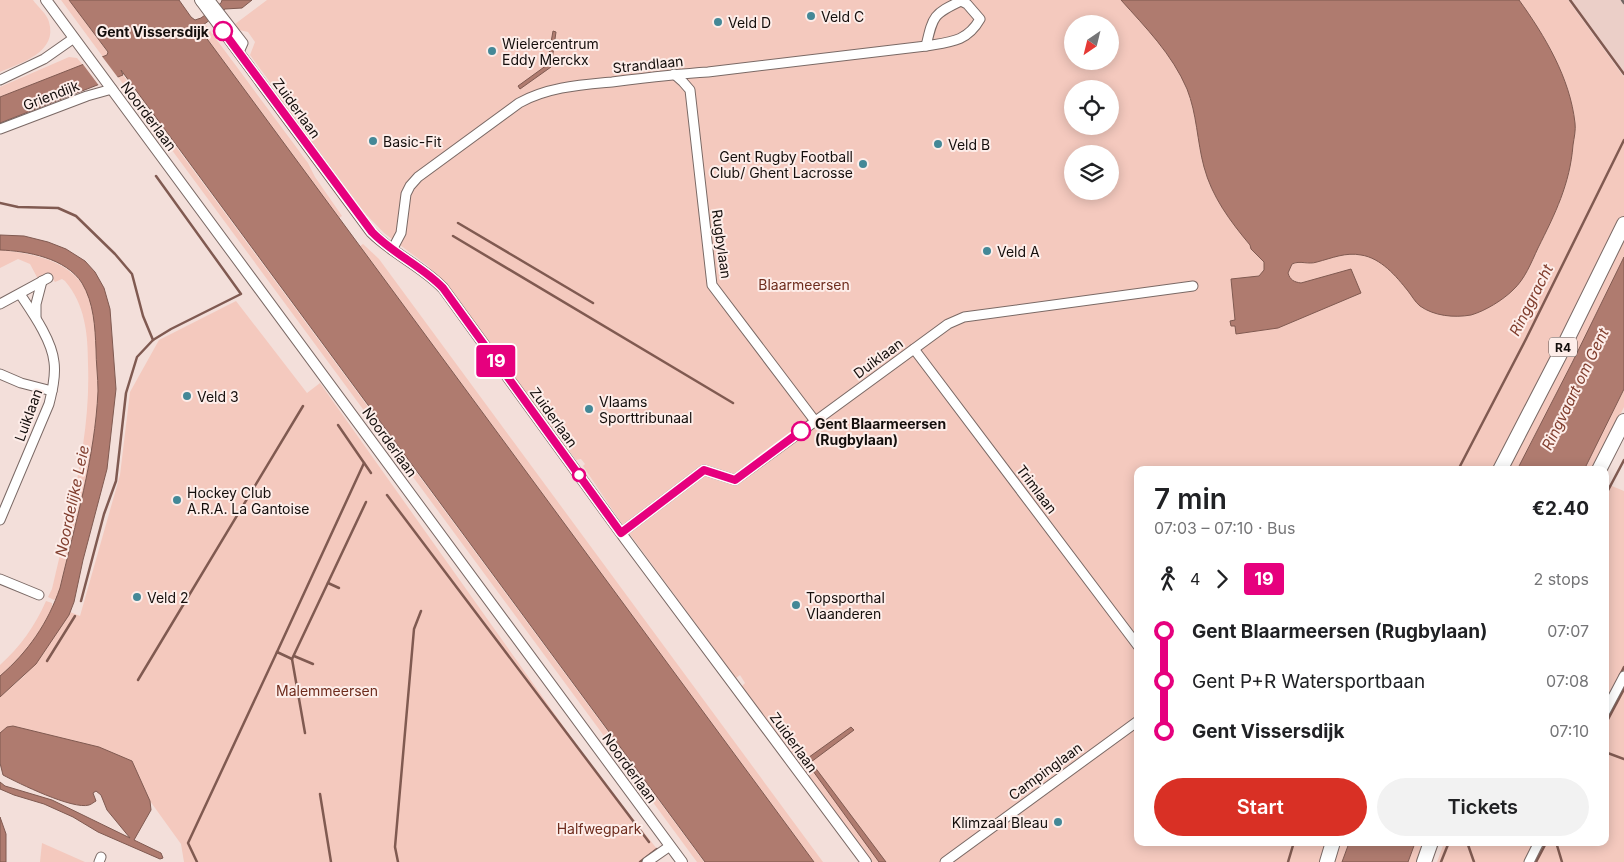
<!DOCTYPE html>
<html lang="en">
<head>
<meta charset="utf-8">
<style>
  :root { --surface:#fff; --page:#f2f2f2; --text:#202124; --muted:#757577; --accent:#d93025 }
  body { margin:0; font-family:Inter,sans-serif; background:var(--page); color:var(--text); height:100vh; display:flex; flex-direction:column; font-size:19px; white-space:nowrap }
  * { box-sizing:border-box; margin:0 }
  p { font-size:16px; color:var(--muted) }
  .icon { flex:none; width:28px; height:28px; fill:none; stroke:currentColor; stroke-width:2; stroke-linecap:round; stroke-linejoin:round }
  .map { position:relative; flex:1; overflow:hidden }
  .sheet { position:absolute; left:1134px; top:466px; width:475px; height:380px; display:flex; flex-direction:column; background:var(--surface); border-radius:10px; box-shadow:0 2px 12px #0003 }
  .sheet>* { flex:none }
  .badge { padding:0 10px; border-radius:4px; font-size:18px; line-height:32px }
  .needle { width:32px; rotate:215deg }
  .controls { position:absolute; left:1064px; top:15px; display:grid; gap:10px }
  .controls a { display:grid; place-items:center; width:55px; height:55px; border-radius:50%; background:var(--surface); box-shadow:0 2px 12px #0003; font-size:25px }
  .map>.badge { position:absolute; translate:-50% -50%; box-shadow:0 0 0 2px #fff }
  .legs { display:flex; align-items:center; gap:8px; height:55px; padding:0 20px; font-size:16px }
  .legs p { margin-inline-start:auto }
  .headline { display:flex; align-items:center; justify-content:space-between; height:85px; padding:0 20px }
  h1 { font-size:28px; font-weight:600; line-height:38px }
  .action { display:flex; gap:10px; margin-top:auto; padding:10px 20px }
  .action a { flex:1; height:58px; border-radius:30px; background:var(--accent); color:#fff; font-size:20px; font-weight:600; line-height:58px; text-align:center }
  .action a+a { background:var(--page); color:var(--text) }
  ul { padding:0 20px; list-style:none }
  li { display:flex; align-items:center; gap:18px; height:50px; font-size:19px }
  li i { display:grid; place-items:center; width:8px; height:100%; margin:0 6px; background:currentColor }
  li i::after { content:''; width:12px; height:12px; margin:-6px; border:4px solid; border-radius:50%; background:var(--surface) }
  li p { margin-inline-start:auto }
  li:first-child i { background:linear-gradient(#0000 50%,currentColor 0) }
  li:last-child i { background:linear-gradient(currentColor 50%,#0000 0) }
  .map>svg:first-child { display:block }
  .built { fill:#ebcfc8 }
  .green { fill:#f4c9be; fill-rule:evenodd }
  .water { fill:#af7b6f; stroke:#805a51 }
  .pier { fill:#f3dfda }
  .lines { fill:none; stroke-linecap:round; stroke-linejoin:round }
  .stream { stroke:#805a51; stroke-width:2.5 }
  .minor-casing { stroke:#7a6965; stroke-width:11 }
  .tertiary-casing { stroke:#7a6965; stroke-width:12 }
  .trunk-casing { stroke:#7a6965; stroke-width:16 }
  .minor { stroke:#fff; stroke-width:9 }
  .tertiary { stroke:#fff; stroke-width:10 }
  .trunk { stroke:#fff; stroke-width:14 }
  .rail { stroke:#726663; stroke-width:2.5 }
  .line-1-casing { stroke:#fff; stroke-width:11 }
  .line-1 { stroke:#e6007e; stroke-width:8 }
  .poi-dot { fill:#448897; stroke:#fdede9; stroke-width:2 }
  .stop-1-dot { fill:#fff; stroke:#e6007e; stroke-width:2.5 }
  .labels { text-anchor:middle; dominant-baseline:central; stroke-width:4; stroke-linejoin:round; paint-order:stroke }
  .shield { fill:#fdede9; stroke:#5a514e; stroke-width:1 }
  .shield-label { font-size:12px; font-weight:bold; fill:#140e0c }
  .poi-label { font-size:14px; fill:#140e0c; stroke:#fdede9; text-anchor:start }
  .stop-label { font-size:14px; font-weight:bold; fill:#140e0c; stroke:#fdede9; text-anchor:end }
  .street-label { font-size:14px; fill:#140e0c; stroke:#fdede9 }
  .park-label { font-size:14px; fill:#6e2c1d; stroke:#fdede9 }
  .water-label { font-size:15px; font-style:italic; fill:#813e2e; stroke:#fdede9 }
</style>
</head>
<body>
<div class="map">
<svg width="1624" height="862" viewBox="0 0 1624 862">
  <rect width="100%" height="100%" fill="#f3dfda"/>
  <polygon class="built" points="1570,0 1624,0 1624,74"/>
  <g class="green">
    <path d="M 0,0 L 33,0 C 38,7 47,14 49,22 C 58,52 21,63 0,72 Z"/>
    <polygon points="61,0 69,0 108,53 107,55 103,57"/>
    <path d="M 267,0 L 1568,0 L 1624,77 L 1624,257 L 1572,363 L 1517,470 L 1138,470 L 1138,842 L 1349,843 L 1342,862 L 872,862 L 742,686 L 745,683 L 740,675 L 736,678 L 620,521 L 583,466 L 585,464 L 581,459 L 576,460 L 443,282 L 428,266 L 384,233 L 355,203 L 277,97 L 278,93 L 250,55 L 255,42 L 248,32 L 239,30 L 235,24 ZM 1072,24 L 1110,24 L 1110,61 L 1072,61 ZM 1072,89 L 1110,89 L 1110,126 L 1072,126 ZM 1072,154 L 1110,154 L 1110,191 L 1072,191 Z"/>
    <polygon points="205,24 308,163 315,177 342,216 339,218 202,32 201,28"/>
    <polygon points="69,57 77,58 83,65 0,97 0,87"/>
    <polygon points="123,75 704,862 697,862 118,77"/>
    <polygon points="363,244 379,259 823,862 814,862 360,246"/>
    <path d="M 0,250 C 28,253 60,258 79,280 C 94,297 95,325 96,346 C 96,361 98,376 98,391 C 95,458 75,523 60,588 L 57,597 L 54,600 L 48,597 L 52,589 C 69,514 91,441 88,364 C 88,334 85,304 65,281 L 62,279 L 55,282 L 49,274 L 38,279 L 30,264 L 18,259 L 0,268 Z"/>
    <polygon points="236,301 307,393 320,383 593,768 657,849 640,862 184,862 181,844 150,801 132,761 7,727 0,733 0,697 24,676 48,645 70,612 80,616 120,475 130,392 159,340"/>
    <polygon points="1624,389 1624,407 1593,470 1584,470"/>
    <polygon points="1607,484 1624,491 1624,862 1437,862 1444,843 1605,842 1605,488"/>
    <path d="M 46,601 L 52,603 C 55,622 14,664 0,676 L 0,665 C 20,647 35,626 46,601 Z"/>
    <polygon points="42,843 85,862 40,862"/>
    <polygon points="1415,843 1424,843 1417,862 1408,862"/>
  </g>
  <g class="water">
    <polygon points="69,0 179,0 191,17 195,20 201,18 221,3 222,0 252,0 242,8 225,9 203,25 201,28 202,32 814,862 705,862 121,70 123,75 0,123 0,97 107,55 108,52"/>
    <path d="M 1121,0 L 1519,0 C 1545,36 1570,78 1575,123 C 1576,130 1574,138 1573,145 C 1570,184 1555,214 1538,248 C 1531,263 1525,279 1513,290 C 1503,300 1485,311 1471,315 C 1454,318 1434,316 1420,306 C 1415,302 1412,296 1408,291 C 1396,276 1381,258 1361,255 C 1346,252 1332,258 1317,262 C 1308,265 1300,260 1292,264 L 1288,273 C 1290,280 1294,282 1301,283 L 1351,269 L 1361,293 L 1278,328 L 1236,334 L 1235,326 L 1231,326 L 1230,321 L 1235,320 L 1231,279 L 1259,276 L 1264,270 L 1264,262 L 1251,249 L 1250,245 C 1230,221 1212,197 1204,167 C 1197,141 1197,114 1187,89 C 1172,54 1146,28 1121,0 Z"/>
    <polygon points="553,31 556,32 551,67 520,89 518,86 547,65"/>
    <path d="M 0,235 L 24,236 L 48,242 L 66,249 L 85,261 L 95,272 L 104,288 L 110,309 L 116,389 L 107,469 L 83,560 L 74,602 L 69,615 L 36,664 L 0,697 L 0,676 C 28,652 48,623 60,588 C 75,524 95,458 98,391 C 98,377 96,363 96,349 C 95,327 94,303 82,283 C 66,258 27,251 0,250 Z"/>
    <polygon points="1624,257 1624,389 1584,470 1517,470 1572,363"/>
    <path d="M 13,726 L 99,747 L 132,761 L 150,801 L 151,810 L 134,840 L 161,853 L 163,858 L 160,859 L 98,832 L 73,817 L 44,804 L 14,795 L 0,789 L 0,782 L 5,786 L 52,800 L 130,838 L 107,810 L 101,795 L 96,791 L 93,793 L 96,801 C 94,802 92,804 89,805 C 73,810 18,783 3,775 L 0,763 L 0,733 L 7,727 Z"/>
    <polygon points="851,727 854,730 811,762 886,862 879,862 805,760"/>
    <polygon points="0,817 6,834 6,862 0,862"/>
    <polygon points="1349,843 1349,842 1415,843 1408,862 1342,862"/>
  </g>
  <polygon class="pier" points="101,55 119,79 100,87 82,63"/>
  <g class="lines">
    <g class="stream">
      <polyline points="1570,0 1624,74"/>
      <polyline points="0,203 18,207 58,208 76,216 115,254 132,274 143,316 153,340"/>
      <polyline points="458,223 593,303"/>
      <polyline points="453,236 733,403"/>
      <polyline points="338,425 371,473"/>
      <polyline points="1458,470 1526,339 1624,140"/>
      <polyline points="387,495 649,842"/>
      <polyline points="1605,496 1624,460"/>
      <polyline points="328,583 339,588"/>
      <polyline points="81,601 104,514 116,481 126,393 137,357 153,340 171,329 241,294 156,176"/>
      <polyline points="277,652 364,463"/>
      <polyline points="294,656 313,664"/>
      <polyline points="47,661 75,616"/>
      <polyline points="1620,675 1624,667"/>
      <polyline points="138,680 303,406"/>
      <polyline points="1605,725 1624,689"/>
      <polyline points="305,733 292,659 366,502"/>
      <polyline points="1605,752 1624,759"/>
      <polyline points="320,794 331,862"/>
      <polyline points="1467,842 1474,862"/>
      <polyline points="1556,842 1562,862"/>
      <polyline points="197,862 188,843 277,652 292,659"/>
      <polyline points="398,862 395,847 414,629 421,611"/>
      <polyline points="640,862 657,849"/>
      <polyline points="1288,862 1294,842"/>
      <polyline points="1441,862 1449,842"/>
      <polyline points="1536,862 1545,845"/>
    </g>
    <g class="minor-casing">
      <g id="minor">
        <path d="M 961,1 L 967,4 L 980,19 C 967,42 950,42 926,46 C 933,16 933,14 961,1 Z"/>
        <polyline points="201,2 212,3 243,43 239,52"/>
        <polyline points="674,74 683,82 690,90 712,285 815,421"/>
        <polyline points="0,80 44,59 74,38"/>
        <polyline points="0,129 87,96 112,89"/>
        <path d="M 392,250 L 401,233 L 406,194 L 410,186 L 418,177 L 519,103 C 548,87 580,85 612,82 C 644,78 676,74 708,72 L 926,46"/>
        <polyline points="0,304 48,278"/>
        <polyline points="36,317 36,304 42,281"/>
        <polyline points="914,349 1138,646"/>
        <polyline points="0,374 21,383 52,391"/>
        <path d="M 0,520 L 49,404 C 52,392 56,376 54,362 C 52,340 32,312 20,294"/>
        <polyline points="621,533 704,470 735,480 948,324 964,317 1193,286"/>
        <polyline points="0,579 39,595"/>
        <polyline points="1605,712 1624,676"/>
        <polyline points="99,862 101,857"/>
        <polyline points="647,862 670,846"/>
        <polyline points="945,862 1138,721"/>
        <polyline points="1529,862 1539,842"/>
      </g>
    </g>
    <g class="tertiary-casing">
      <g id="tertiary">
        <polyline points="46,0 682,862"/>
        <path d="M 200,0 L 371,232 C 393,254 422,266 443,288 L 626,540 L 866,862"/>
      </g>
    </g>
    <g class="trunk-casing">
      <g id="trunk">
        <polyline points="1500,470 1559,356 1624,224"/>
        <polyline points="1599,470 1624,421"/>
        <polyline points="1327,862 1333,842"/>
        <polyline points="1424,862 1431,842"/>
      </g>
    </g>
    <use href="#minor" class="minor"/>
    <use href="#tertiary" class="tertiary"/>
    <use href="#trunk" class="trunk"/>
    <polyline class="rail" points="1622,0 1624,3"/>
  </g>
  <g class="lines">
    <g class="line-1-casing">
      <path id="line-1" d="M 223,31 L 372,232 C 393,254 422,266 443,288 L 621,533 L 704,470 L 735,480 L 801,431"/>
    </g>
    <use href="#line-1" class="line-1"/>
  </g>
  <g class="poi-dot">
    <circle cx="811" cy="16" r="5"/>
    <circle cx="718" cy="22" r="5"/>
    <circle cx="492" cy="51" r="5"/>
    <circle cx="373" cy="141" r="5"/>
    <circle cx="938" cy="144" r="5"/>
    <circle cx="863" cy="164" r="5"/>
    <circle cx="987" cy="251" r="5"/>
    <circle cx="187" cy="396" r="5"/>
    <circle cx="589" cy="409" r="5"/>
    <circle cx="177" cy="500" r="5"/>
    <circle cx="137" cy="597" r="5"/>
    <circle cx="796" cy="605" r="5"/>
    <circle cx="1058" cy="822" r="5"/>
  </g>
  <g class="stop-1-dot">
    <circle cx="223" cy="31" r="9"/>
    <circle cx="801" cy="431" r="9"/>
    <circle cx="579" cy="475" r="6"/>
  </g>
  <g class="labels">
    <rect class="shield" x="1549" y="337.5" width="28" height="19" rx="4"/>
    <g class="shield-label">
      <text x="1563" y="347">R4</text>
    </g>
    <g class="poi-label">
      <text x="821" y="16">Veld C</text>
      <text x="728" y="22">Veld D</text>
      <text x="502" y="43">Wielercentrum<tspan x="502" dy="16">Eddy Merckx</tspan></text>
      <text x="383" y="141">Basic-Fit</text>
      <text x="948" y="144">Veld B</text>
      <text x="853" y="156" text-anchor="end">Gent Rugby Football<tspan x="853" dy="16">Club/ Ghent Lacrosse</tspan></text>
      <text x="997" y="251">Veld A</text>
      <text x="197" y="396">Veld 3</text>
      <text x="599" y="401">Vlaams<tspan x="599" dy="16">Sporttribunaal</tspan></text>
      <text x="187" y="492">Hockey Club<tspan x="187" dy="16">A.R.A. La Gantoise</tspan></text>
      <text x="147" y="597">Veld 2</text>
      <text x="806" y="597">Topsporthal<tspan x="806" dy="16">Vlaanderen</tspan></text>
      <text x="1048" y="822" text-anchor="end">Klimzaal Bleau</text>
    </g>
    <g class="stop-label">
      <text x="209" y="31">Gent Vissersdijk</text>
      <text x="815" y="423" text-anchor="start">Gent Blaarmeersen<tspan x="815" dy="16">(Rugbylaan)</tspan></text>
    </g>
    <g class="street-label">
      <text transform="translate(648 64) rotate(-6)">Strandlaan</text>
      <text transform="translate(51 95) rotate(-21)">Griendijk</text>
      <text transform="translate(297 108) rotate(54)">Zuiderlaan</text>
      <text transform="translate(149 116) rotate(53)">Noorderlaan</text>
      <text transform="translate(722 244) rotate(82)">Rugbylaan</text>
      <text transform="translate(878 358) rotate(-36)">Duiklaan</text>
      <text transform="translate(28 415) rotate(-70)">Luiklaan</text>
      <text transform="translate(554 417) rotate(54)">Zuiderlaan</text>
      <text transform="translate(390 442) rotate(54)">Noorderlaan</text>
      <text transform="translate(1037 489) rotate(53)">Trimlaan</text>
      <text transform="translate(794 742) rotate(54)">Zuiderlaan</text>
      <text transform="translate(630 768) rotate(54)">Noorderlaan</text>
      <text transform="translate(1045 771) rotate(-36)">Campinglaan</text>
    </g>
    <g class="park-label">
      <text x="804" y="284">Blaarmeersen</text>
      <text x="327" y="690">Malemmeersen</text>
      <text x="599" y="828">Halfwegpark</text>
    </g>
    <g class="water-label">
      <text transform="translate(1531 300) rotate(-63)">Ringgracht</text>
      <text transform="translate(1575 389) rotate(-64)">Ringvaart om Gent</text>
      <text transform="translate(72 501) rotate(-78)">Noordelijke Leie</text>
    </g>
  </g>
</svg>
<div class="controls">
<a><svg class="needle" viewBox="-14 -14 28 28"><path d="M0-13l5 13h-10z" fill="#e53935"/><path d="M0 13l5-13h-10z" fill="#757577"/></svg></a>
<a><svg class="icon" aria-label="locate" viewBox="0 0 24 24"><circle cx="12" cy="12" r="6"/><path d="M12 2v4M12 18v4M2 12h4M18 12h4"/></svg></a>
<a><svg class="icon" aria-label="layers" viewBox="0 0 24 24"><path d="M12 4l9 5-9 5-9-5zM3 14l9 5 9-5"/></svg></a>
</div>
<b class="badge" style="left:496px;top:361px;background:#e6007e;color:#fff">19</b>
<section class="sheet">
<div class="headline"><div><h1>7 min</h1><p>07:03 – 07:10 · Bus</p></div><b>€2.40</b></div>
<div class="legs"><svg class="icon" aria-label="walk" viewBox="0 0 24 24"><circle cx="13" cy="4" r="2"/><path d="M13 8l-2 6 4 7M11 14l-3 7M7 12l3-4h3l4 4"/></svg>4<svg class="icon" aria-label="forward" viewBox="0 0 24 24"><path d="M9 5l7 7-7 7"/></svg><b class="badge" style="background:#e6007e;color:#fff">19</b><p>2 stops</p></div>
<ul>
<li><i style="color:#e6007e"></i><b>Gent Blaarmeersen (Rugbylaan)</b><p>07:07</p></li>
<li><i style="color:#e6007e"></i><span>Gent P+R Watersportbaan</span><p>07:08</p></li>
<li><i style="color:#e6007e"></i><b>Gent Vissersdijk</b><p>07:10</p></li>
</ul>
<div class="action"><a>Start</a><a>Tickets</a></div>
</section>
</div>
</body>
</html>
